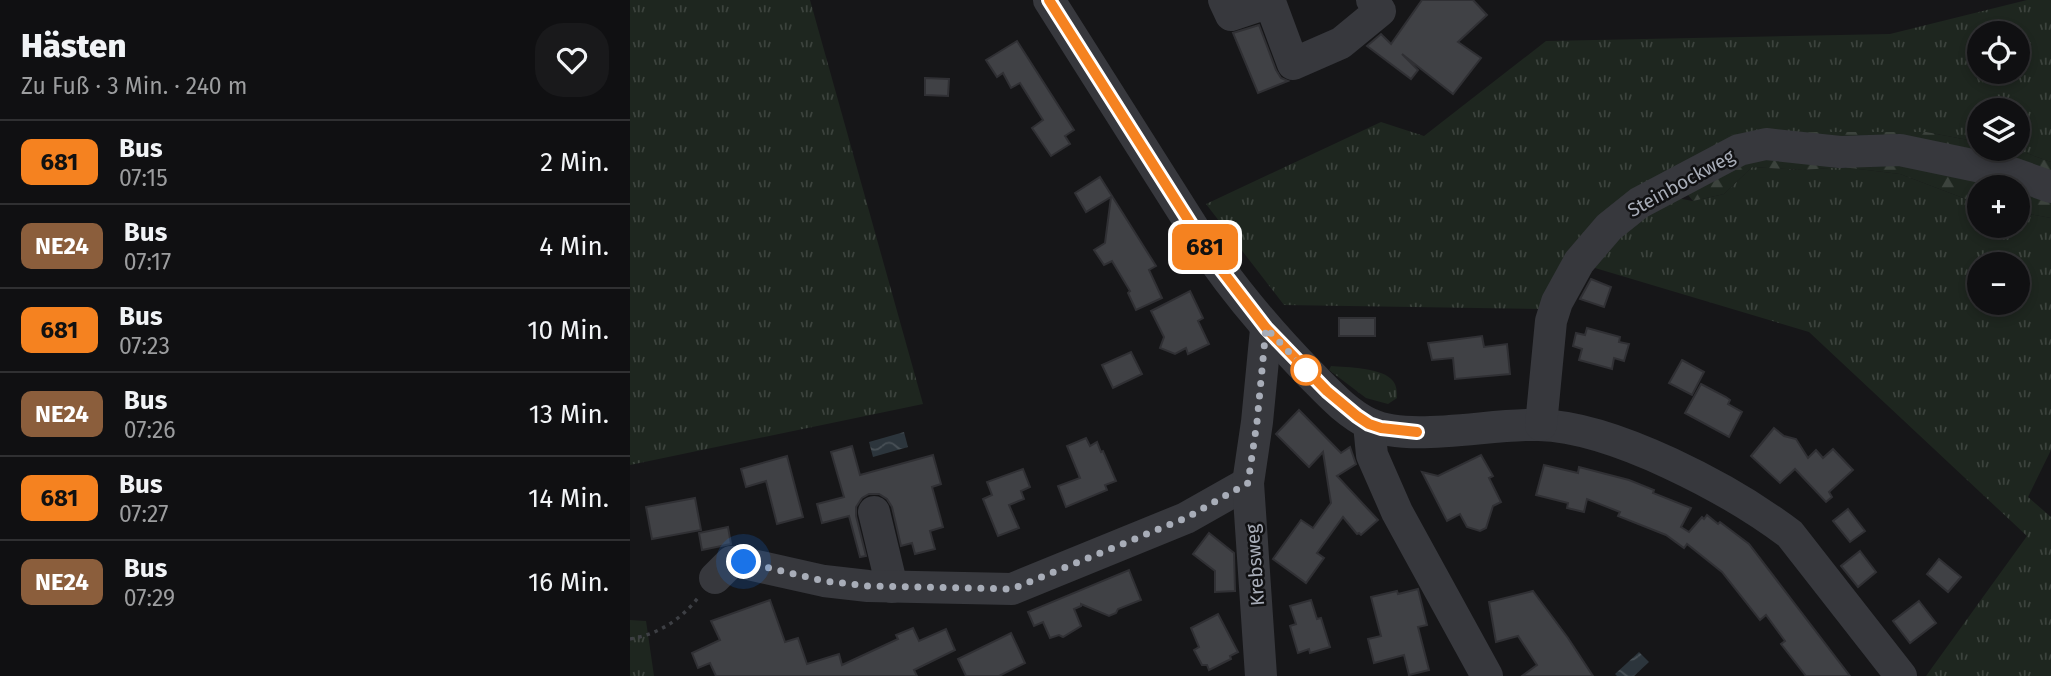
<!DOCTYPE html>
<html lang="de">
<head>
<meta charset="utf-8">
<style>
  :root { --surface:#101012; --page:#19191b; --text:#f1f3f6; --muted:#9c9d9f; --line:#303032 }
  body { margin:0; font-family:"Fira Sans",sans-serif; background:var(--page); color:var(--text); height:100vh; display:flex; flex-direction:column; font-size:26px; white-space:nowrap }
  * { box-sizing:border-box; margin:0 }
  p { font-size:23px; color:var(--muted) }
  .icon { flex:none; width:38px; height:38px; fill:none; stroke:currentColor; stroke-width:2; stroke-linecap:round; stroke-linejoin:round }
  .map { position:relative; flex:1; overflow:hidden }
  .panel { display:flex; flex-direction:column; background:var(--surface); width:630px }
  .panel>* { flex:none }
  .badge { padding:0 14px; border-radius:10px; font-size:24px; line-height:46px }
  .fabs { position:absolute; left:1337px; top:21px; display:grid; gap:14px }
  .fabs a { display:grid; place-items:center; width:63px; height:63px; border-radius:50%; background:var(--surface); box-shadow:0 4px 10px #0003,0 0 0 2px var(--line); font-size:35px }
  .you { position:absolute; width:35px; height:35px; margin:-18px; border:5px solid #fff; border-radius:50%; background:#1a73e8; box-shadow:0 0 0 10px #1a73e833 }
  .map>.badge { position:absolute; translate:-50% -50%; box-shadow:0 0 0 4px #fff }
  .round { display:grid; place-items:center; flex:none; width:74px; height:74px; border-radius:28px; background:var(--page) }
  .summary { display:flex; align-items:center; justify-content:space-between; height:119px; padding:0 21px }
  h1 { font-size:33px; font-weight:800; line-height:52px }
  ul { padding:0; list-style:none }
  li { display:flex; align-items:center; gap:21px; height:84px; padding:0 21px; border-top:2px solid var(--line) }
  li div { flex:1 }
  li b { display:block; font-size:26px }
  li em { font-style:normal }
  li .badge { min-width:77px; font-weight:700; text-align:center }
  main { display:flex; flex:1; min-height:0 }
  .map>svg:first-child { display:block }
  .grass { fill:url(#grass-tufts); fill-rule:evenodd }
  .forest { fill:url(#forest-firs) }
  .water { fill:url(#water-waves) }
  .building { fill:#404145; stroke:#303034; stroke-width:2 }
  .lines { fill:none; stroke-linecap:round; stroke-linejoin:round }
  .path { stroke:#3d3f44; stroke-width:3.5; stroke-dasharray:3.5 5; stroke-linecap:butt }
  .minor { stroke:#37383d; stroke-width:32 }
  .line-casing { stroke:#fff; stroke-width:16 }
  .line { stroke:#f58220; stroke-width:10 }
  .walk { stroke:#a8adb8; stroke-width:7; stroke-dasharray:0 12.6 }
  .stop-dot { fill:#fff; stroke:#f58220; stroke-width:3.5 }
  .labels { text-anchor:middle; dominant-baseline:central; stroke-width:5; stroke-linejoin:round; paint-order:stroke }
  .street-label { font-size:19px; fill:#a8adb8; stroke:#111113 }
</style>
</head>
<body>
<main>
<section class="panel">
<div class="summary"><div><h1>Hästen</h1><p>Zu Fuß · 3 Min. · 240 m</p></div><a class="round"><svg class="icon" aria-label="heart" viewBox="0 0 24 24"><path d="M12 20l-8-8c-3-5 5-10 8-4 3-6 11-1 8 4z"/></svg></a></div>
<ul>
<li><span class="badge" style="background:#f58220;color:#111">681</span><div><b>Bus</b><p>07:15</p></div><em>2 Min.</em></li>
<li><span class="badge" style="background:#8b5e3c;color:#fff">NE24</span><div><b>Bus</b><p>07:17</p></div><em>4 Min.</em></li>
<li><span class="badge" style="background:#f58220;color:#111">681</span><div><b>Bus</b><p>07:23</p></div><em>10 Min.</em></li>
<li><span class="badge" style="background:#8b5e3c;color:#fff">NE24</span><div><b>Bus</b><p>07:26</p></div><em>13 Min.</em></li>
<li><span class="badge" style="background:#f58220;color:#111">681</span><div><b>Bus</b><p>07:27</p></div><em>14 Min.</em></li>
<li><span class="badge" style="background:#8b5e3c;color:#fff">NE24</span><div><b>Bus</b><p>07:29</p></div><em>16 Min.</em></li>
</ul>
</section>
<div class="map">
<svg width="1421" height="676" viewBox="0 0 1421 676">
  <defs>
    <pattern id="grass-tufts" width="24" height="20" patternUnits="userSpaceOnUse" patternTransform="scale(1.75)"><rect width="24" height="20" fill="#1e261f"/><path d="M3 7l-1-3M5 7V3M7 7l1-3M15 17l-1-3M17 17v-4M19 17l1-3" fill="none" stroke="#3c433d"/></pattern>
    <pattern id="forest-firs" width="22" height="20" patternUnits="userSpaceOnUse" patternTransform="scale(1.75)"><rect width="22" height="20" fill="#1e261f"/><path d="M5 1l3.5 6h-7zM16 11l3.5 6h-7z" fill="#3c433d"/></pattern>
    <pattern id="water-waves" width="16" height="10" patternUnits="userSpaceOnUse" patternTransform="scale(1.75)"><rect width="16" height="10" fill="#2c353c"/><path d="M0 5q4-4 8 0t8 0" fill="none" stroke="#485056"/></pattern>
  </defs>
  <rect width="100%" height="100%" fill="#161618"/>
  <g class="grass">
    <polygon points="0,0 180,0 293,404 0,465"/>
    <path d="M 1397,0 L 1421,0 L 1421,162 L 1385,149 L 1388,149 L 1388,110 L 1349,110 L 1349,142 L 1296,132 L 1098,135 L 915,309 L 654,305 L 576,204 L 751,122 L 794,136 L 916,41 L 1260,34 ZM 1349,33 L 1388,33 L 1388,72 L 1349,72 Z"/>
    <path d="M 1122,167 L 1173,170 L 1212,167 L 1270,174 L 1349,204 L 1349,226 L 1388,226 L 1388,212 L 1421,218 L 1421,450 L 1398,497 L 1421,517 L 1421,676 L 1296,676 L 1397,536 L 1179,332 L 955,265 L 1036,196 L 1063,201 L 1094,194 ZM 1349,264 L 1388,264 L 1388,303 L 1349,303 Z"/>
    <path d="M 701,366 C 716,367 754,368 763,381 C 767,386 767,393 767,398 L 758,404 L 736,398 L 699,370 Z"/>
    <polygon points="0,620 16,621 24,676 0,676"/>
  </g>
  <polygon class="forest" points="1187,132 1296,132 1349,142 1349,149 1385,149 1421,162 1421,218 1388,212 1388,187 1349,187 1349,204 1270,174 1212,167 1173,170 1122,167 1094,194 1063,201 1039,172 1098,135"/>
  <g class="water">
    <polygon points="274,432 278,447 243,457 239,442"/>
    <polygon points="1009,652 1019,662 1004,676 987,676 985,674"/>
  </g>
  <g class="building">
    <polygon points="792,0 843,0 857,15 828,42 851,58 823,94 772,54 788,70 781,79 737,46 751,34 761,44"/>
    <polygon points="629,25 646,70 651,78 658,81 628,93 603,33"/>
    <polygon points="387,41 444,130 435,136 440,144 421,156 402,128 413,120 390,83 381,88 373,73 367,77 356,60"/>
    <polygon points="295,78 319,79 318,96 295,95"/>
    <polygon points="470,177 526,266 519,270 532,298 506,310 498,293 500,291 482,261 474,265 464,250 475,243 481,197 456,212 445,193"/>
    <polygon points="961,279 981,287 974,307 950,299"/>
    <polygon points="560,291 573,318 568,321 579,344 558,354 556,348 545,354 530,348 534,337 521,311"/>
    <rect x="709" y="318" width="36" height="18"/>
    <polygon points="957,328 990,337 989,342 999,344 994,361 984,358 982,369 949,360 952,349 943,346 946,333 955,335"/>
    <polygon points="852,336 854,347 877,344 880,374 825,379 823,358 802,360 798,343"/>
    <polygon points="501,352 512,374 483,388 472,365"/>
    <polygon points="1052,360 1074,372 1062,395 1039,383"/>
    <polygon points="1071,384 1096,397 1100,400 1098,404 1112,412 1099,437 1055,413"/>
    <polygon points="669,410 711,453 720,447 726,464 707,476 748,520 731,535 729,533 727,534 713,517 687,553 694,558 676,583 643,559 671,520 683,528 701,503 693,452 679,467 646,434"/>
    <polygon points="1144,428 1154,436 1166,439 1178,458 1186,450 1193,458 1203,449 1223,470 1199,492 1202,497 1196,502 1165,469 1150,483 1121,456"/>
    <polygon points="456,438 460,446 467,442 471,452 473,451 486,481 475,485 477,490 436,507 428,486 450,478 437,446"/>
    <polygon points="222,446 230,475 303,455 311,484 302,487 313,527 300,531 305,549 285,554 282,543 271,546 262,507 257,499 249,494 239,494 232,498 226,507 226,516 236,556 230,557 219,516 192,523 187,504 214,497 201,452"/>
    <polygon points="851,455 863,476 859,478 871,502 863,506 856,528 850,531 837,527 830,514 817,521 792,472 808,476"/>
    <polygon points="157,456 173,517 147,524 136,481 116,487 111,469"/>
    <polygon points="914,465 948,473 949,467 999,480 1024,490 1023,493 1061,508 1051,527 1059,532 1072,517 1074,519 1077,515 1088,524 1090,522 1119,544 1220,676 1176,676 1151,644 1155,641 1136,615 1130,620 1092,572 1057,544 1054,548 1036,535 988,516 990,512 957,499 954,512 937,508 938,503 906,495"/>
    <polygon points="393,469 400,487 391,491 394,499 379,505 389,528 368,536 353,499 362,495 357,482"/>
    <polygon points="65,498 71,530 22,539 16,507"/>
    <polygon points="1218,509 1235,531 1220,542 1203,521"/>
    <polygon points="98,527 101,544 72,550 69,533"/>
    <polygon points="579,533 604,553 605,591 585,592 585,571 563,554"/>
    <polygon points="1230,551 1246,572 1228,587 1211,566"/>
    <polygon points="1309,559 1331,577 1318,592 1297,574"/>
    <polygon points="499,570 511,600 488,609 486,613 479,616 451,604 451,606 444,609 451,626 433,637 429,635 420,638 413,622 404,626 398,612"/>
    <polygon points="788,589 797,625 788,627 799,670 779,675 774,655 744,663 738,639 751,636 741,597 767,591 768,594"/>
    <polygon points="903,591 938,638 963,676 892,676 907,665 888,636 866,642 859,602"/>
    <polygon points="140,600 155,642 168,638 177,664 209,654 212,665 268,639 266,635 283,628 289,641 316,629 325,650 284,670 287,676 86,676 80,663 68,668 62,653 90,640 81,621"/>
    <polygon points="681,600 687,619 691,618 700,647 680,653 679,649 668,653 660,626 666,624 660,606"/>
    <polygon points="1289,601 1306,623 1280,643 1263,621"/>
    <polygon points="588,614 608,652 600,656 601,659 579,670 577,665 572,665 564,650 569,647 561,628"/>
    <polygon points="381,633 395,663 369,676 336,676 328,659"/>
  </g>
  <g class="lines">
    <path class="path" d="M 0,639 C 29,634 50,620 68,598"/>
    <g class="minor">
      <path d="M 419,0 L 583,259 C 612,300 644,337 679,373 C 697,391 716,413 740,424 C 779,443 862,423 909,425 C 984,427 1100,489 1160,534 L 1271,676"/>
      <polyline points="594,0 601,15 640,2 663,64 711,43 750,11 742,0"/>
      <polyline points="739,424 742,455 767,512 857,676"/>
      <polyline points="911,425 921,321 927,302 949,262 979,227 1009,203 1109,150 1136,144 1210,152 1270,150 1385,174 1421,187"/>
      <polyline points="244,512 262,587"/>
      <polyline points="85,578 101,562 109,562 194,581 238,586 382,589 556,518 618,483"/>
      <polyline points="631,676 618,483 627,422 636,329"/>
    </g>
  </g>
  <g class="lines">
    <g class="line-casing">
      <polyline id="line" points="419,0 583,259 636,328 697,391 727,416 739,424 751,428 787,432"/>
    </g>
    <use href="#line" class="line"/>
    <polyline class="walk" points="114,562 194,581 238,586 382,589 556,518 618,483 627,422 636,328 682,376 676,370"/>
  </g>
  <circle class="stop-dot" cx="676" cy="370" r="14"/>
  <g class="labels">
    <g class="street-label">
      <text transform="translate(1051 183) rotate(-29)">Steinbockweg</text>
      <text transform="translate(625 565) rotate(-94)">Krebsweg</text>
    </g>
  </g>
</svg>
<div class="fabs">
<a><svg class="icon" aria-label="locate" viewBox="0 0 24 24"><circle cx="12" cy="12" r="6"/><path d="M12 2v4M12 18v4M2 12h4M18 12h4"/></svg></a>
<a><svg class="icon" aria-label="layers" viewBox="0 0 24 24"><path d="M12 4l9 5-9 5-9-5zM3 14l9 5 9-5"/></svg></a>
<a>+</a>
<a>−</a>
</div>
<div class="you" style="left:114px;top:562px"></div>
<b class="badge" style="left:575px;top:247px;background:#f58220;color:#111">681</b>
</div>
</main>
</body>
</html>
